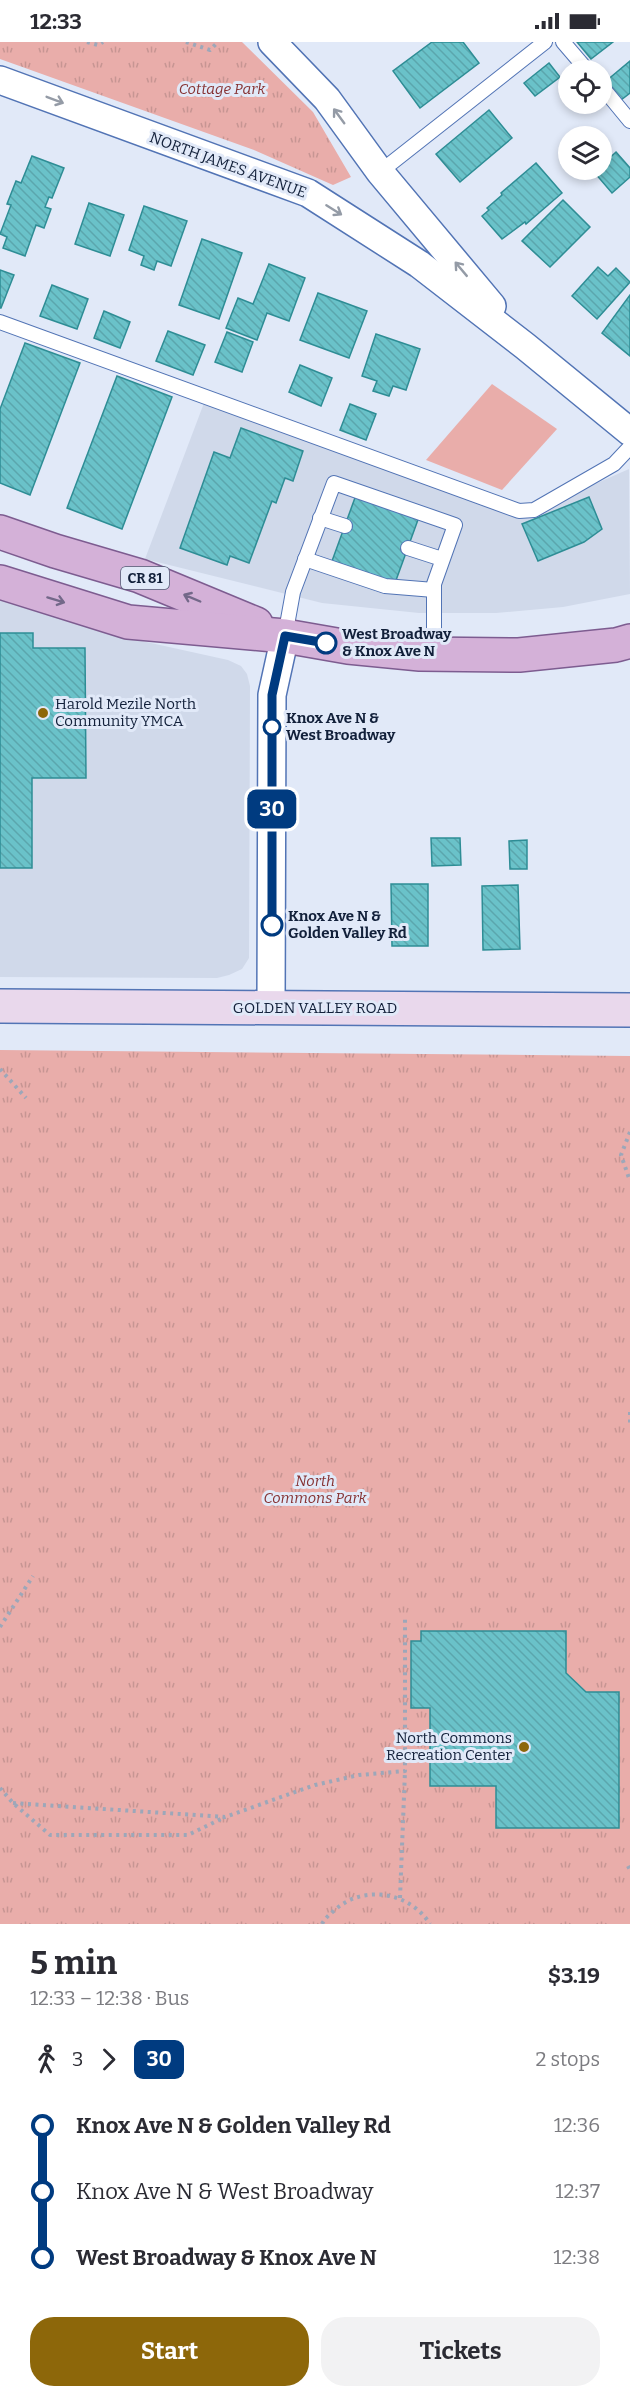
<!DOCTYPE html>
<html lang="en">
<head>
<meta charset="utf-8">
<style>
  :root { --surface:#fff; --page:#f2f2f3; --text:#2b2b33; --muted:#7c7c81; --accent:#8d670a }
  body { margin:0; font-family:Bitter,serif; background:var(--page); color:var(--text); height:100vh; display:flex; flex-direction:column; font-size:22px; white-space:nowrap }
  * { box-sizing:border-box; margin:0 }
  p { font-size:20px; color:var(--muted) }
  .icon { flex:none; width:33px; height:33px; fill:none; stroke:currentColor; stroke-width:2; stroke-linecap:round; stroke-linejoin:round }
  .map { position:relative; height:1882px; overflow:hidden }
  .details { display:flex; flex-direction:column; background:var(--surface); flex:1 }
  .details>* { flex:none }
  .badge { padding:0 12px; border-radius:9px; font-size:21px; line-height:39px }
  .buttons { position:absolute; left:558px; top:18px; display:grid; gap:12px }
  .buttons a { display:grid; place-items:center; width:54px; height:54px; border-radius:50%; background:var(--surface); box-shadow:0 3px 9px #0003; font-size:30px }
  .map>.badge { position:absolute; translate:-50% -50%; box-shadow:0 0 0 3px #fff }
  .legs { display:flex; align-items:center; gap:9px; height:66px; padding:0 30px; font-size:20px }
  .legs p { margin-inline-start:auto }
  .summary { display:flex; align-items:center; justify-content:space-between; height:102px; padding:0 30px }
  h1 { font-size:33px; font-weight:700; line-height:45px }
  .cta { display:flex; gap:12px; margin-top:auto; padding:12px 30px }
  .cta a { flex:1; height:69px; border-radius:24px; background:var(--accent); color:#fff; font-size:24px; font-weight:700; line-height:69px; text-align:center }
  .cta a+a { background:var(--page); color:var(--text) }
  ul { padding:0 30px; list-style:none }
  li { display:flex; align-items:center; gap:21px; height:66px; font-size:22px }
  li i { display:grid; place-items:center; width:9px; height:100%; margin:0 8px; background:currentColor }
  li i::after { content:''; width:15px; height:15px; margin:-8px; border:4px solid; border-radius:50%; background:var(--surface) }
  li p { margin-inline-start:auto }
  li:first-child i { background:linear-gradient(#0000 50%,currentColor 0) }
  li:last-child i { background:linear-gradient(currentColor 50%,#0000 0) }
  .status { display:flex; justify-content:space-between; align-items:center; height:42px; padding:0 30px; background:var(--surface); direction:ltr }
  .status svg { height:16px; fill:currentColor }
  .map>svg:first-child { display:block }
  .built { fill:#d0d9ea }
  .green { fill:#e9adaa }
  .park { fill:url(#park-tufts) }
  .building { fill:url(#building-back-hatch); stroke:#2e8d95; stroke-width:1.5 }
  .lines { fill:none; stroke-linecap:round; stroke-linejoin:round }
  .lane-casing { stroke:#5274b5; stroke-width:16 }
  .street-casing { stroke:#5274b5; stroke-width:30 }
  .secondary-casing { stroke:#5274b5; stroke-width:36 }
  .primary-casing { stroke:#7d5c90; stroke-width:36 }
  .path { stroke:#9da7b9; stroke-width:4; stroke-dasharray:3 4.5; stroke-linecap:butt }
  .lane { stroke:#fff; stroke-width:14 }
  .street { stroke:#fff; stroke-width:27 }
  .secondary { stroke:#e9d8ec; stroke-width:33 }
  .primary { stroke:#d4b1d8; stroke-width:33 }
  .oneway { stroke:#949ba6 }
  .oneway2 { stroke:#736889 }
  .line-1-casing { stroke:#fff; stroke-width:14 }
  .line-1 { stroke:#003b80; stroke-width:9 }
  .stop-1-dot { fill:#fff; stroke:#003b80; stroke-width:3 }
  .poi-dot { fill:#8d670a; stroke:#e1e9f8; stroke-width:2 }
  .labels { text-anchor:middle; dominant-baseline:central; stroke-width:6; stroke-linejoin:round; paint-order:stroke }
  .shield { fill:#e1e9f8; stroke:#505c73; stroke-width:1.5 }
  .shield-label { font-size:14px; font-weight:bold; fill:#12203a }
  .park-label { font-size:15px; font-style:italic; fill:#863233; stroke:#e1e9f8 }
  .street-label { font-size:15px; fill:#12203a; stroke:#e1e9f8 }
  .stop-label { font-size:15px; font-weight:bold; fill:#12203a; stroke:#e1e9f8; text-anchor:start }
  .poi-label { font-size:15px; fill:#12203a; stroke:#e1e9f8; text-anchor:start }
</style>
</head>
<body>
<div class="status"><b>12:33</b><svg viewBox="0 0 49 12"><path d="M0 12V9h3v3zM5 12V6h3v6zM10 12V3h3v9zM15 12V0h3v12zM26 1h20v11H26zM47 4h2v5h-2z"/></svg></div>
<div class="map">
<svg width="630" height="1882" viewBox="0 0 630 1882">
  <defs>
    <pattern id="park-tufts" width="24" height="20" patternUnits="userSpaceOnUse" patternTransform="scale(1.5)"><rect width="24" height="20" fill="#e9adaa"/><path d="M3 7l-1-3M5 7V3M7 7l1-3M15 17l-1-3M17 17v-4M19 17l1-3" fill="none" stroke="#c79593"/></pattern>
    <pattern id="building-back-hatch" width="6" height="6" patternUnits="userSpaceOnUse" patternTransform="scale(1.5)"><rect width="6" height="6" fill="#6ac2c9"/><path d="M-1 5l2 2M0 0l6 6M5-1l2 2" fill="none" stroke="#5ba6ad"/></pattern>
  </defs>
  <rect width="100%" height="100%" fill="#e1e9f8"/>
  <g class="built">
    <polygon points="204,361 520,475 629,427 630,552 563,565 496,571 419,571 322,561 145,517"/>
    <polygon points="0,558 110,592 228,618 241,624 247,632 250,644 249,916 242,927 229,933 217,936 0,935"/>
  </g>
  <polygon class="green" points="492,342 557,387 502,448 426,418"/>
  <g class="park">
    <polygon points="0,0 242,0 313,70 351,135 333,143 254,108 0,17"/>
    <polygon points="0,1008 630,1014 630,1882 0,1882"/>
  </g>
  <g class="building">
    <polygon points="432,0 463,0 479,21 420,66 393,29"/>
    <polygon points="577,0 613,0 591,17"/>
    <polygon points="630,19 630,51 621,58 606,39"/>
    <polygon points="549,21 560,35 535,54 524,41"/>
    <polygon points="489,68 512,96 460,140 436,112"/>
    <polygon points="616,110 630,126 630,135 612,151 594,130 602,128 602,123"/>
    <polygon points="32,114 64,126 52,156 49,155 45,165 51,167 44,186 36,183 25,214 3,206 7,195 0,192 11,163 7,162 16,139 21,141"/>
    <polygon points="536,121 562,151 526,182 525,180 502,197 482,174 489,168 487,166 502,153 501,151"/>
    <polygon points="563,158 590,185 550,225 522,199"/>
    <polygon points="89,161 124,173 110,214 75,202"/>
    <polygon points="144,164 187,179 171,224 157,219 154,228 141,223 144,214 129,208"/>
    <polygon points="202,197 242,211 219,277 179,263"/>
    <polygon points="269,222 305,236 289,279 267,271 257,298 226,286 238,256 253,262"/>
    <polygon points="598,225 608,234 616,226 630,240 597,277 572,254"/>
    <polygon points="0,228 14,233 1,266 0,266"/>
    <polygon points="52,243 88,257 77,287 40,274"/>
    <polygon points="318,251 367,269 349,316 300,298"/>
    <polygon points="630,253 630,314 602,291"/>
    <polygon points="104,269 130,280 120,306 94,296"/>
    <polygon points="168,289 205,303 193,333 156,319"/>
    <polygon points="227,290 253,300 242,330 215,320"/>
    <polygon points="376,292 420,307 406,348 393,344 389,354 373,349 377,339 362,334"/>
    <polygon points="25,301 80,321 30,453 0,441 0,367"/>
    <polygon points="300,323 332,336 321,364 289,350"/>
    <polygon points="117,334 172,355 122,487 67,466"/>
    <polygon points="350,362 376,372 366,398 340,388"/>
    <polygon points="241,386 303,409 293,439 285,436 276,461 272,459 249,521 230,514 227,523 180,506 214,410 230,416"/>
    <polygon points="356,453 419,475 395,541 332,519"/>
    <polygon points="589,455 602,487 584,500 538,519 522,482"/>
    <polygon points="0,591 33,591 33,606 85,606 86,736 32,736 32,826 0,826"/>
    <polygon points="431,796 460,796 461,823 432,824"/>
    <polygon points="527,798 527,827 510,827 509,799"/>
    <polygon points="391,842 428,842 428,904 392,904"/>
    <polygon points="518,843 520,907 483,908 482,844"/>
    <polygon points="421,1589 566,1589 566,1631 586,1650 619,1650 619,1786 496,1786 496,1744 430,1744 430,1666 411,1666 411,1599 421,1599"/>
  </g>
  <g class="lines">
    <g class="lane-casing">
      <g id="lane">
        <polyline points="563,0 587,28"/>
        <polyline points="602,45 630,79"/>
        <polyline points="380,130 545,0"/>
        <polyline points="0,280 519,469 534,468 614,422 630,405"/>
        <polyline points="320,476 345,484"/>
        <polyline points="408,506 442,517"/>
        <polyline points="305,517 385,544 434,548"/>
        <polyline points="285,594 293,550 334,441 455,483 434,542 434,612"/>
      </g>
    </g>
    <g class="street-casing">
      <g id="street">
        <polyline points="272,0 327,57 380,130 492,264"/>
        <polyline points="0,38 308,151 419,222 525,304 630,390"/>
        <polyline points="271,966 272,653 285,594"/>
      </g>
    </g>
    <g class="secondary-casing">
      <polyline id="secondary" points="0,964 630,968"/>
    </g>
    <g class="primary-casing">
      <g id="primary">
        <polyline points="0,490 55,509 140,534 256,582"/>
        <polyline points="0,540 128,580 285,594 348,605 420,612 519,613 616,603 630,599"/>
      </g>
    </g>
    <g class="path">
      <polyline points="87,0 98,3 103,0"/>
      <polyline points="186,0 210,8 218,0"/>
      <polyline points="0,1027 26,1056"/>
      <polyline points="630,1090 621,1113 630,1139"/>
      <polyline points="630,1370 630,1381"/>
      <polyline points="0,1585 33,1534"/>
      <polyline points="0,1746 13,1761 50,1793 188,1793 223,1776"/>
      <polyline points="13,1761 225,1775 315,1743 359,1733 405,1729 405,1574"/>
      <polyline points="628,1824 630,1828"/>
      <polyline points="400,1856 405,1729"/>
      <path d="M 322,1882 C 325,1876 330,1872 335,1868 C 363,1842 410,1850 430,1882"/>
    </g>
    <use href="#lane" class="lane"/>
    <use href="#street" class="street"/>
    <use href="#secondary" class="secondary"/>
    <use href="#primary" class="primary"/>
  </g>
  <defs><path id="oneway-shaft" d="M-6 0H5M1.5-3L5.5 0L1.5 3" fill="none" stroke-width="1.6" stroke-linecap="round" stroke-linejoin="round" transform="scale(1.5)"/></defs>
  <g class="oneway">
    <use href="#oneway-shaft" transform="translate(55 58) rotate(21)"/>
    <use href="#oneway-shaft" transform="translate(339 74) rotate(-126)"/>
    <use href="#oneway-shaft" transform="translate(334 168) rotate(32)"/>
    <use href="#oneway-shaft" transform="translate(461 227) rotate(-130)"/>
  </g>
  <g class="oneway2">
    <use href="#oneway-shaft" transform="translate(192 556) rotate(-157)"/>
    <use href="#oneway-shaft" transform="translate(56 558) rotate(17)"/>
  </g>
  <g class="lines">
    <g class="line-1-casing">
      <polyline id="line-1" points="272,883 272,653 285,594 326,601"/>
    </g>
    <use href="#line-1" class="line-1"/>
  </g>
  <g class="stop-1-dot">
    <circle cx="326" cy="601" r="10"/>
    <circle cx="272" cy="685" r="8"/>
    <circle cx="272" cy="883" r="10"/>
  </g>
  <g class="poi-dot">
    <circle cx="43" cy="671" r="6"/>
    <circle cx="524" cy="1705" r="6"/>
  </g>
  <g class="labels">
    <rect class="shield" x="121" y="525" width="48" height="22" rx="4.5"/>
    <g class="shield-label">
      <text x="145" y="536">CR 81</text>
    </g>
    <g class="park-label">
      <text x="222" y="47">Cottage Park</text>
      <text x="315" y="1439">North<tspan x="315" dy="17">Commons Park</tspan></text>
    </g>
    <g class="street-label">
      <text transform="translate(228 123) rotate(20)">NORTH JAMES AVENUE</text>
      <text x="315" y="966">GOLDEN VALLEY ROAD</text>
    </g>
    <g class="stop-label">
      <text x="342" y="592">West Broadway<tspan x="342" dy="17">&amp; Knox Ave N</tspan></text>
      <text x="286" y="676">Knox Ave N &amp;<tspan x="286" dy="17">West Broadway</tspan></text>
      <text x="288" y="874">Knox Ave N &amp;<tspan x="288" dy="17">Golden Valley Rd</tspan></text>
    </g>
    <g class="poi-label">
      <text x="55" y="662">Harold Mezile North<tspan x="55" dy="17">Community YMCA</tspan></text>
      <text x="512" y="1696" text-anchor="end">North Commons<tspan x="512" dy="17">Recreation Center</tspan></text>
    </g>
  </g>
</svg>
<div class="buttons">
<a><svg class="icon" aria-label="locate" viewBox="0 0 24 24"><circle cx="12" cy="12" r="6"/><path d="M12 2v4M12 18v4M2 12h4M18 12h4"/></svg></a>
<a><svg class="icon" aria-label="layers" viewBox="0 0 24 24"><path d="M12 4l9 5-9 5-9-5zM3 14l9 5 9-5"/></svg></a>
</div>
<b class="badge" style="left:272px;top:767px;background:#003b80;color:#fff">30</b>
</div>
<section class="details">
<div class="summary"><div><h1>5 min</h1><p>12:33 – 12:38 · Bus</p></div><b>$3.19</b></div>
<div class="legs"><svg class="icon" aria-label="walk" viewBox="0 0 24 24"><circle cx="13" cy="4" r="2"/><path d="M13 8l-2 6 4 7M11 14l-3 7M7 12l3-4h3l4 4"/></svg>3<svg class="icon" aria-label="forward" viewBox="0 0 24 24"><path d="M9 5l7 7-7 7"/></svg><b class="badge" style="background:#003b80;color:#fff">30</b><p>2 stops</p></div>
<ul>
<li><i style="color:#003b80"></i><b>Knox Ave N &amp; Golden Valley Rd</b><p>12:36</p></li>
<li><i style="color:#003b80"></i><span>Knox Ave N &amp; West Broadway</span><p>12:37</p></li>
<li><i style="color:#003b80"></i><b>West Broadway &amp; Knox Ave N</b><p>12:38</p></li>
</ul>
<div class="cta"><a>Start</a><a>Tickets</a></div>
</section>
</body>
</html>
